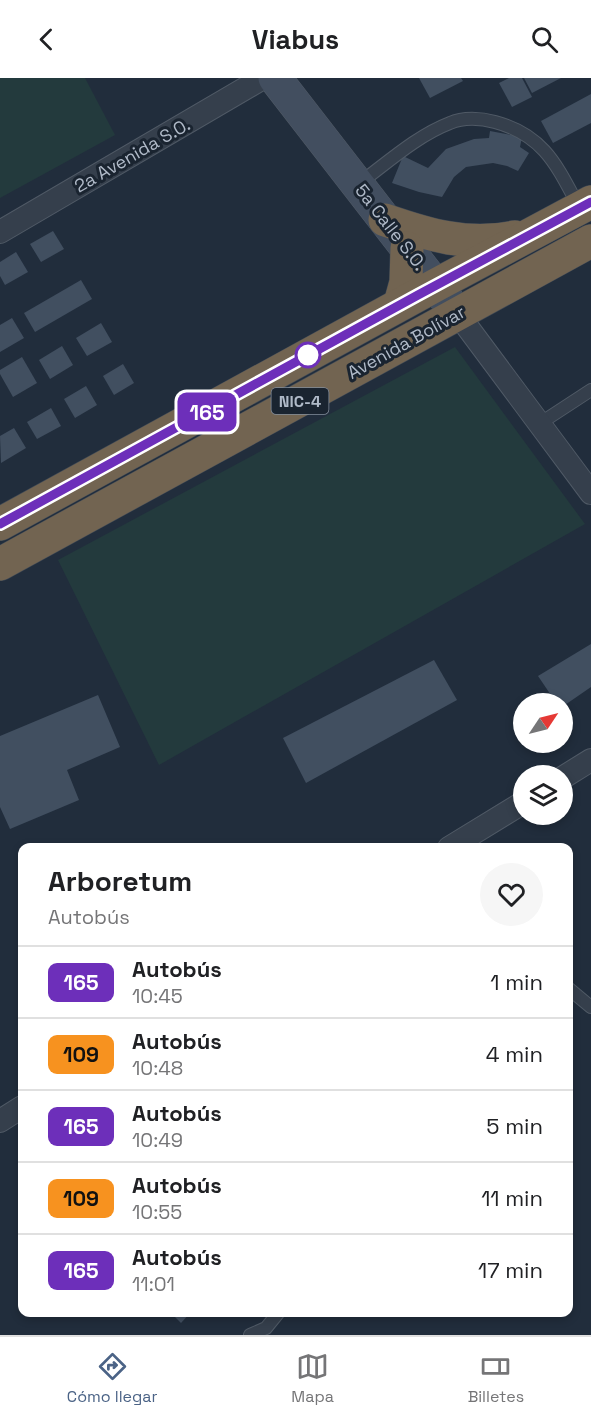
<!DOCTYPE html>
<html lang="es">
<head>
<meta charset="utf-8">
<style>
  :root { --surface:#fff; --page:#f6f6f6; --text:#202124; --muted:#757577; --line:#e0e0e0; --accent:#4b6386 }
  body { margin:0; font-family:"Space Grotesk",sans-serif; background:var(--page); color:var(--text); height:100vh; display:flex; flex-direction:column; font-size:22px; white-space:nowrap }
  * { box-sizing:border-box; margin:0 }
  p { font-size:20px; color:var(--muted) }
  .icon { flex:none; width:33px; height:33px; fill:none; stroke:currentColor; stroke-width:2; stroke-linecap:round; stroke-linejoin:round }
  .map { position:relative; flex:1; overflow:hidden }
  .panel { position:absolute; left:18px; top:765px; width:555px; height:474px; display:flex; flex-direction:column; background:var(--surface); border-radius:12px; box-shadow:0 3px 9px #0003 }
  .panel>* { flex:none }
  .badge { padding:0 12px; border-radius:9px; font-size:21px; line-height:39px }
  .needle { width:39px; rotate:55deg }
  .controls { position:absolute; left:513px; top:615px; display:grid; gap:12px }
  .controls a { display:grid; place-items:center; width:60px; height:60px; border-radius:50%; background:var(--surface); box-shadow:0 3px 9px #0003; font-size:30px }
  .map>.badge { position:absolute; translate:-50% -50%; box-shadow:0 0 0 3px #fff }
  .round { display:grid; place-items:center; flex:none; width:63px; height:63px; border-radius:32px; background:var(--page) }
  .headline { display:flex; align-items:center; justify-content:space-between; height:102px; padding:0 30px }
  h1 { font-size:28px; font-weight:700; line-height:45px }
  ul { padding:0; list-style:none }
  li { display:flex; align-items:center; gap:18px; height:72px; padding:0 30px; border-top:2px solid var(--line) }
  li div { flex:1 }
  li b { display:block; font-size:22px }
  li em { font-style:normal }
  li .badge { min-width:66px; font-weight:700; text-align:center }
  header { display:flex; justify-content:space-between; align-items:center; height:78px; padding:0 30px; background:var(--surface); font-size:27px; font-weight:700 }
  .menu { display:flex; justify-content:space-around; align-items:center; height:84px; border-top:2px solid var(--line); background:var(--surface); font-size:16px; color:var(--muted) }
  .menu a { display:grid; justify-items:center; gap:3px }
  .menu .current { color:var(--accent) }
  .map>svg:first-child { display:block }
  .green { fill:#233a3d }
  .building { fill:#414f60 }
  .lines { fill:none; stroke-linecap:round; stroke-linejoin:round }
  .lane-casing { stroke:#505a66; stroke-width:14 }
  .street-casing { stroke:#505a66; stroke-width:24 }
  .secondary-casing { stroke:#505a66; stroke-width:34 }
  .highway-casing { stroke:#404a56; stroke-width:34 }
  .lane { stroke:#353f4c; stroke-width:12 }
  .street { stroke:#353f4c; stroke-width:22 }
  .secondary { stroke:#424e5f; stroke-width:33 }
  .highway { stroke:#726451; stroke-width:33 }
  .line-casing { stroke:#fff; stroke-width:14 }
  .line { stroke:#6d2fba; stroke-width:9 }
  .stop-dot { fill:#fff; stroke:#6d2fba; stroke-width:3 }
  .labels { text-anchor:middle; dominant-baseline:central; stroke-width:6; stroke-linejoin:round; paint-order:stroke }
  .shield { fill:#1a2430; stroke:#838d9a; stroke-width:1.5 }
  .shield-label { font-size:16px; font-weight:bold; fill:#b0bac8 }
  .street-label { font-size:18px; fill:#b0bac8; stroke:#1a2430 }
</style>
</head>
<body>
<header><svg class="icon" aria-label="back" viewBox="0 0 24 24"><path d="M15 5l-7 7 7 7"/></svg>Viabus<svg class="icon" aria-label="search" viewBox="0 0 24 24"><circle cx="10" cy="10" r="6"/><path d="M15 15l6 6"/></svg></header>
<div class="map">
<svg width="591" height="1257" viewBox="0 0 591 1257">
  <rect width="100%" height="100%" fill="#212d3c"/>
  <g class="green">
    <polygon points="0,0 85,0 115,57 0,120"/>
    <polygon points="455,269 585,446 159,687 58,482"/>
  </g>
  <g class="building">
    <polygon points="419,0 461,0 463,3 430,20"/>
    <polygon points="509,0 522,0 532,19 512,29 499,5"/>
    <polygon points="524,0 561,0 532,15"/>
    <polygon points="591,16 591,45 553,65 541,43"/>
    <polygon points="490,53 522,59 520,69 529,75 518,93 507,88 493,85 466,89 454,99 442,119 419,114 392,105 403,78 428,90 446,71 474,61 489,60"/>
    <polygon points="53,153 64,171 41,184 30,166"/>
    <polygon points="16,174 28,194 5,207 0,198 0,184"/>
    <polygon points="81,202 92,221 35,254 24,235"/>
    <polygon points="12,240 24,260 0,274 0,247"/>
    <polygon points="101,245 112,264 87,278 76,260"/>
    <polygon points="62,268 73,287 50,301 39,282"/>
    <polygon points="22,279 37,305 13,319 0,296 0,292"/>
    <polygon points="123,286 134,305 114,317 103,298"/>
    <polygon points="86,308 97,327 75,340 64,321"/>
    <polygon points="51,330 61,348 37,361 27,344"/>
    <polygon points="14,350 26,370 1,385 0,358"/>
    <polygon points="591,566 591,609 562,629 562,626 557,626 538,598"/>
    <polygon points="434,582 457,622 306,705 283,660"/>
    <polygon points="98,617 120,669 67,692 79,722 10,751 0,729 0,658"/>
    <polygon points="170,1234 191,1234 181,1245"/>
  </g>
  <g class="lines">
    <g class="lane-casing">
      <g id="lane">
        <path d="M 357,107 C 386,86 416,58 450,45 C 463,39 481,40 495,44 C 544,57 557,88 579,129"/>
        <polyline points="539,346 591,312"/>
        <polyline points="568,910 591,929"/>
        <polyline points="250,1257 266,1250 279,1234"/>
      </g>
    </g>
    <g class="street-casing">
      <g id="street">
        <polyline points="0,154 263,0"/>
        <polyline points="457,235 591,415"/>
        <polyline points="562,700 591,682"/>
        <polyline points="449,770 524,724"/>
        <polyline points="0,1043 22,1029"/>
      </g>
    </g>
    <g class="secondary-casing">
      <polyline id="secondary" points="275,0 457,235"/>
    </g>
    <g class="highway-casing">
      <g id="highway">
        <path d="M 385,142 C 428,157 468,169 515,159"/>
        <polyline points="400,226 406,204 407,170"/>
        <polyline points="0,446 436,207 591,124"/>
        <polyline points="0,486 591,163"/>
      </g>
    </g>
    <use href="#lane" class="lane"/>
    <use href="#street" class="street"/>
    <use href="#secondary" class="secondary"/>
    <use href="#highway" class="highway"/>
  </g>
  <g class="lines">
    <g class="line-casing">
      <polyline id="line" points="0,446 418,217 591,124"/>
    </g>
    <use href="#line" class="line"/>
  </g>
  <circle class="stop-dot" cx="308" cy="277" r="12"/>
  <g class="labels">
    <rect class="shield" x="271.5" y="310" width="57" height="26" rx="4.5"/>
    <g class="shield-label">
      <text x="300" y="323">NIC-4</text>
    </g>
    <g class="street-label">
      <text transform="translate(132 77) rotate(-30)">2a Avenida S.O.</text>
      <text transform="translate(391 149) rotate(52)">5a Calle S.O.</text>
      <text transform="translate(406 264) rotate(-29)">Avenida Bolívar</text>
    </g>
  </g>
</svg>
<div class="controls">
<a><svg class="needle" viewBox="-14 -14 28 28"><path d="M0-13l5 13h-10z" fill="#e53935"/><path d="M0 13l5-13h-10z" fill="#757577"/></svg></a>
<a><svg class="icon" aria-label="layers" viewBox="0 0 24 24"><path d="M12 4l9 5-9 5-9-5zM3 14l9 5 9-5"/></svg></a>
</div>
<b class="badge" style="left:207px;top:334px;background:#6d2fba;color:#fff">165</b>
<section class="panel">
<div class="headline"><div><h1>Arboretum</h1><p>Autobús</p></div><a class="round"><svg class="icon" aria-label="heart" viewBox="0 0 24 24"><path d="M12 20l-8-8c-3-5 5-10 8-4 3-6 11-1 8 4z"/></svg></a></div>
<ul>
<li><span class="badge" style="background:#6d2fba;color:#fff">165</span><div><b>Autobús</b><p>10:45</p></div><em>1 min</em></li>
<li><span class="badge" style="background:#f7921f;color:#111">109</span><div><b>Autobús</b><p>10:48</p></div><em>4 min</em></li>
<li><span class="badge" style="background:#6d2fba;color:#fff">165</span><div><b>Autobús</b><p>10:49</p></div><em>5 min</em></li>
<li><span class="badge" style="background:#f7921f;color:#111">109</span><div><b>Autobús</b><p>10:55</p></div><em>11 min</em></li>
<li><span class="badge" style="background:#6d2fba;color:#fff">165</span><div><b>Autobús</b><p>11:01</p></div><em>17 min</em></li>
</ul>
</section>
</div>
<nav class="menu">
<a class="current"><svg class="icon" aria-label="directions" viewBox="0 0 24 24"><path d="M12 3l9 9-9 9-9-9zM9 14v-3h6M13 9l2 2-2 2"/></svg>Cómo llegar</a>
<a><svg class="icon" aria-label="map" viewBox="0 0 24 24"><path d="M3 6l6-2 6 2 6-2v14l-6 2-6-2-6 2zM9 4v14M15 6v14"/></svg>Mapa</a>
<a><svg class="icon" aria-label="tickets" viewBox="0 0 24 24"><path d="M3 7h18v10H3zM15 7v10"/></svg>Billetes</a>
</nav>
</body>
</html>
